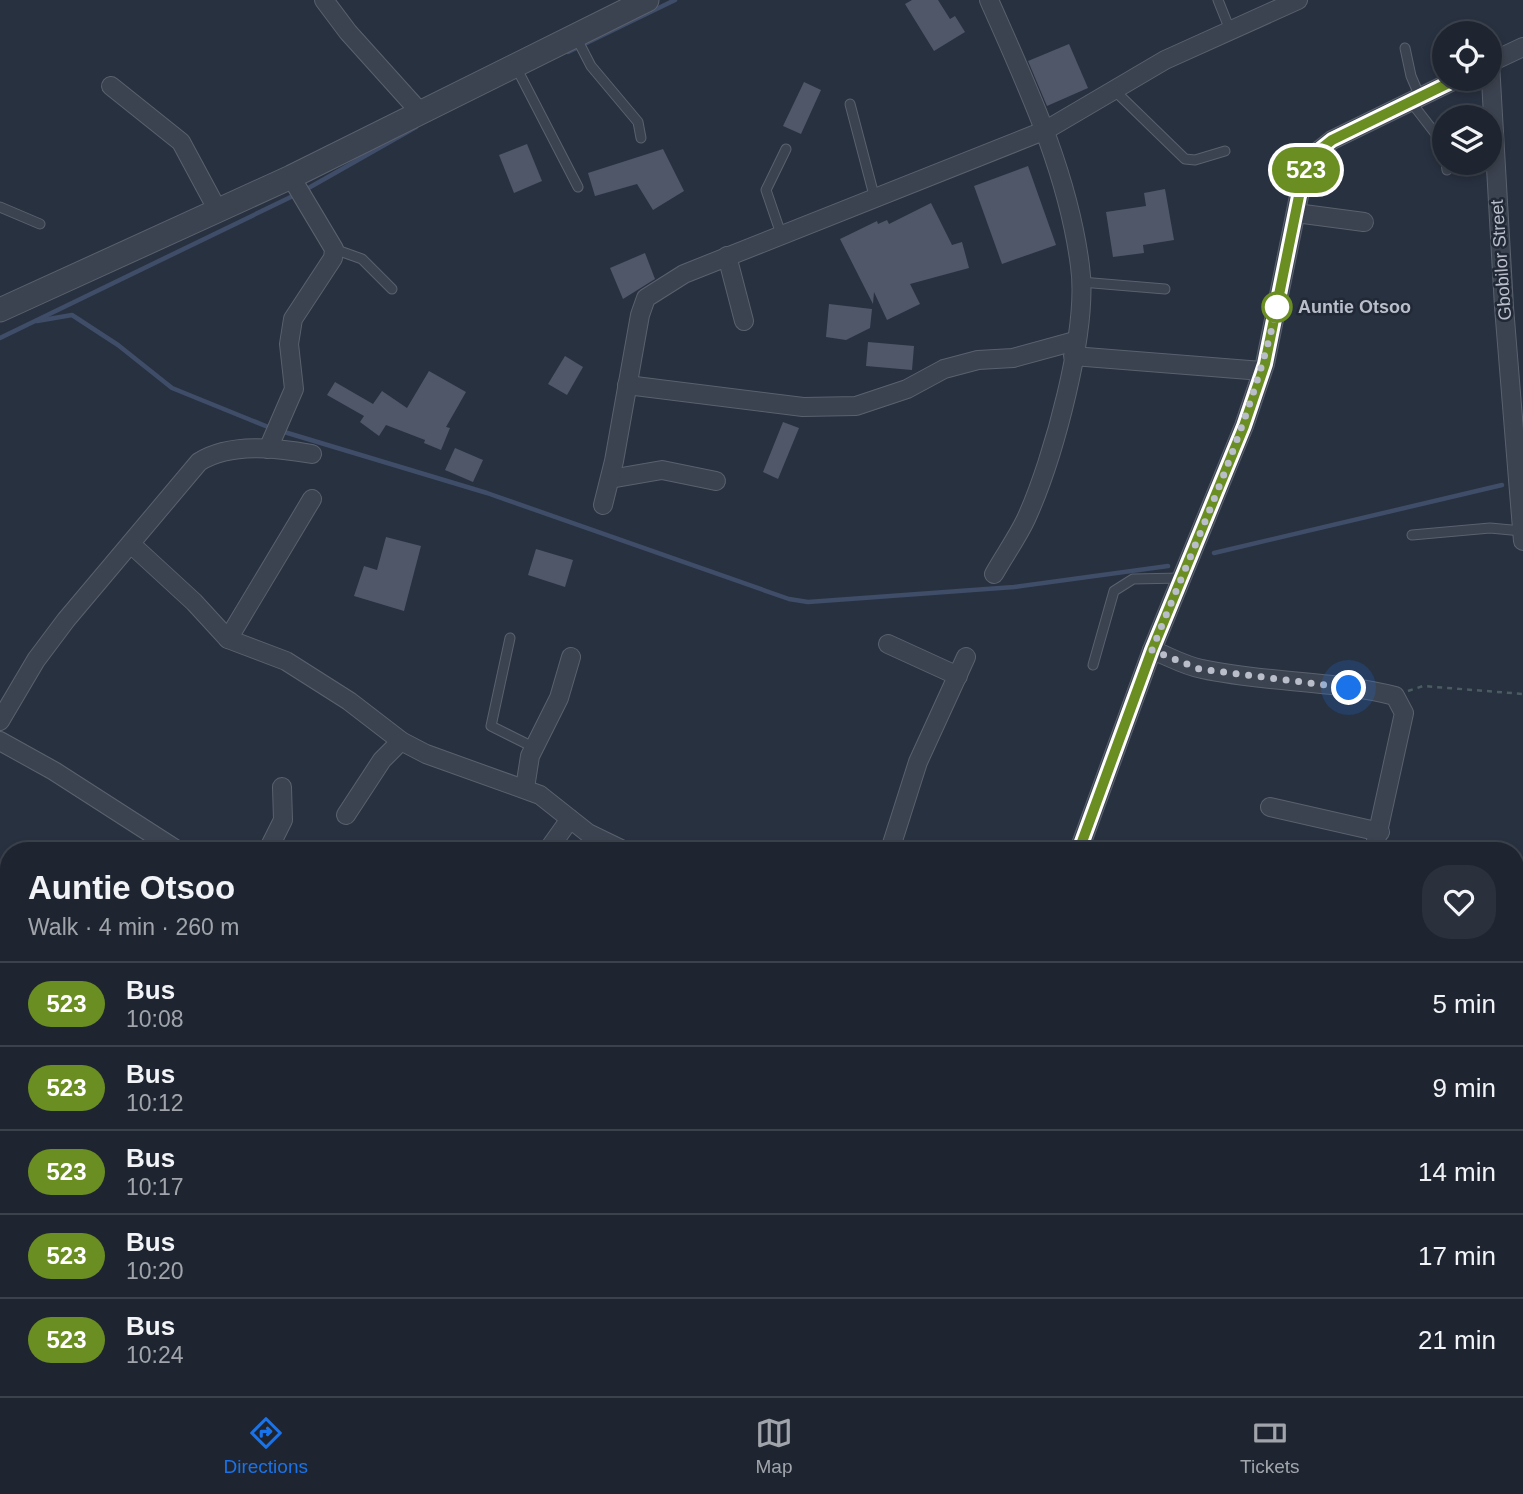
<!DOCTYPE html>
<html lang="en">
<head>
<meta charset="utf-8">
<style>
  :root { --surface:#1e2530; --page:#2b313c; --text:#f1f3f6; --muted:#a1a5ab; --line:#3c424c; --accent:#1a73e8 }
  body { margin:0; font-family:Helvetica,sans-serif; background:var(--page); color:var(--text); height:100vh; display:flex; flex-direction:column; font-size:26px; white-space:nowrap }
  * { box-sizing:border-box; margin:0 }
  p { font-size:23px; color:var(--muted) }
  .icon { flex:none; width:38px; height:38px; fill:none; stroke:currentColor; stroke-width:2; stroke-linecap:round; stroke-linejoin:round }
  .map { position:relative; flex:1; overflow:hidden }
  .side { position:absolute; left:0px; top:842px; width:1524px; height:555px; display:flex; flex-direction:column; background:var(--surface); border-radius:28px 28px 0 0; box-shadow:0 4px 10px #0003,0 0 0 2px var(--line) }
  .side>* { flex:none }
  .badge { padding:0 14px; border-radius:23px; font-size:24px; line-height:46px }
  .tools { position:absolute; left:1432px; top:21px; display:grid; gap:14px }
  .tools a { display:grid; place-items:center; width:70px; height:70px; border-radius:50%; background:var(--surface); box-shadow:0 4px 10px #0003,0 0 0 2px var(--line); font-size:35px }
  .you { position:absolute; width:35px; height:35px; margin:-18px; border:5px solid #fff; border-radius:50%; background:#1a73e8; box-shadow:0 0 0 10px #1a73e833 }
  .map>.badge { position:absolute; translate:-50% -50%; box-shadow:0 0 0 4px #fff }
  .round { display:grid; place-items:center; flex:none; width:74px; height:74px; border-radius:28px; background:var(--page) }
  .summary { display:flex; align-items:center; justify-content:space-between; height:119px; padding:0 28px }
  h1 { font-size:33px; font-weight:800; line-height:52px }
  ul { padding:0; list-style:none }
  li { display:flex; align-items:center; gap:21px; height:84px; padding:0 28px; border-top:2px solid var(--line) }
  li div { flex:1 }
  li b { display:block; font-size:26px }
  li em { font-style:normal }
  li .badge { min-width:77px; font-weight:700; text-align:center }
  .tab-bar { display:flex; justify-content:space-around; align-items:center; height:98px; border-top:2px solid var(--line); background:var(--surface); font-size:19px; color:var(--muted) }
  .tab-bar a { display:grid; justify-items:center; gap:4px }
  .tab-bar .active { color:var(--accent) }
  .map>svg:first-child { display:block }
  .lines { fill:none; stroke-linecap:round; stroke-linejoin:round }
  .stream { stroke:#3f4d68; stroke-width:4.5 }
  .building { fill:#4f5769 }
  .service-casing { stroke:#5a616e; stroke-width:11 }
  .minor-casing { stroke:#5a616e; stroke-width:20 }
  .tertiary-casing { stroke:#5a616e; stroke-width:25 }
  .primary-casing { stroke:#464c5a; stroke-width:31 }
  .path { stroke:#4a5c60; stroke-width:2.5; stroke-dasharray:5 5; stroke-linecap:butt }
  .service { stroke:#3c4350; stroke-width:9 }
  .minor { stroke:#3c4350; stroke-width:18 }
  .tertiary { stroke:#3c4350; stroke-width:23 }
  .primary { stroke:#5b6270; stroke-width:28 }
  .line-casing { stroke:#fff; stroke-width:16 }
  .line { stroke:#6b8e23; stroke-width:10 }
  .walk { stroke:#b9beca; stroke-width:7; stroke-dasharray:0 12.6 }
  .stop-dot { fill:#fff; stroke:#6b8e23; stroke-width:3.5 }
  .labels { text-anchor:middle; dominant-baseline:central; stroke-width:5; stroke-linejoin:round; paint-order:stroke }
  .street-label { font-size:18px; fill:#b9beca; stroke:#212836 }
  .stop-label { font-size:18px; font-weight:bold; fill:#b9beca; stroke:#212836; text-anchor:start }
</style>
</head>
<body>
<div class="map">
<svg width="1523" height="1396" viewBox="0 0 1523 1396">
  <rect width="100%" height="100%" fill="#283140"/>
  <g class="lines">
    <g class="stream">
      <polyline points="568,52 675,0"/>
      <polyline points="305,190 416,127"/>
      <polyline points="37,321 72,315 118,345 172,388 273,429"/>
      <polyline points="0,338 297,194"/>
      <polyline points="281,431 487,493 789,599 808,602 1014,587 1168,566"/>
      <polyline points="1214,553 1502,485"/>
    </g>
  </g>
  <g class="building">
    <polygon points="912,0 938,0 950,19 955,16 965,32 934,51 905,4"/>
    <polygon points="1069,44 1088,88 1047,106 1028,61"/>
    <polygon points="804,82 821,90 801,134 783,126"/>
    <polygon points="527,144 542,181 514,193 499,155"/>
    <polygon points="663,149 684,191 653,210 637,184 595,196 588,173"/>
    <polygon points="1028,166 1056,245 1002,264 974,186"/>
    <polygon points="1165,189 1174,240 1143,245 1144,253 1113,257 1106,212 1146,206 1144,193"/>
    <polygon points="931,203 952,245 962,242 969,268 910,284 920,304 887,320 874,292 873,304 840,239 877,221 878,224 887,220 889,224"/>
    <polygon points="645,253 655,279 623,299 610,268"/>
    <polygon points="829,304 872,309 870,328 846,340 826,337"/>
    <polygon points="868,342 914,346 912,370 866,366"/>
    <polygon points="565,356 583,367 567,395 548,384"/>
    <polygon points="429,371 466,392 446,427 450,428 441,450 424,443 425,440 386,425 379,436 360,422 364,416 327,395 335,382 373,404 382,391 407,408"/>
    <polygon points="783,422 799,428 778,479 763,472"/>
    <polygon points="455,448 483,460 473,482 445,470"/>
    <polygon points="386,537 421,546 404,611 354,596 364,566 377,570"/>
    <polygon points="536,549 573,560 565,587 528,575"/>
  </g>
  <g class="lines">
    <g class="service-casing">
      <g id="service">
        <polyline points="1218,0 1230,30"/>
        <polyline points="576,37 591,66 638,122 641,138"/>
        <polyline points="1405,48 1411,76 1420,97"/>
        <polyline points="516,67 578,187"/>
        <polyline points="1114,90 1185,159 1195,160 1225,151"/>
        <polyline points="1411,102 1435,133 1444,151"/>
        <polyline points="850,104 875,199"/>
        <polyline points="1446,163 1447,170"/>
        <polyline points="0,207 40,224"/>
        <polyline points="781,234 766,190 786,149"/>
        <polyline points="334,249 362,259 392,289"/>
        <polyline points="1081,282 1165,289"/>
        <polyline points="1412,535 1490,528 1522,531"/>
        <polyline points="510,638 491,726 533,747"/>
        <polyline points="1093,665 1114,591 1133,579 1181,578"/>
        <polyline points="0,1320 9,1327"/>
        <polyline points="80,1388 89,1396"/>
      </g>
    </g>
    <g class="minor-casing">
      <g id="minor">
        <polyline points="324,0 348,32 420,112"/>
        <path d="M 989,0 C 1027,86 1068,172 1080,266 C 1089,330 1053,460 1026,519 C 1017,538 1004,556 994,574"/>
        <polyline points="1489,63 1523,47"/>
        <polyline points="1490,63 1504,307 1523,541"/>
        <polyline points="111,86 181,142 217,209"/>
        <polyline points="1296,213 1364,222"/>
        <polyline points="727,256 744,321"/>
        <polyline points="1073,356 1262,371"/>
        <polyline points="627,385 803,407 856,406 907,389 944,369 978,360 1013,358 1075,341"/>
        <polyline points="268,449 294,389 289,344 293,319 333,258 334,249 291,177"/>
        <polyline points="610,479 662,470 716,481"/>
        <polyline points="603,505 614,461 640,315 646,298 684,274 1046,130 1165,60 1298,0"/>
        <polyline points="132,545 194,602 228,639 286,661 349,701 401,741 426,754 540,795 588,833 623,850"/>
        <polyline points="228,639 312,499"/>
        <polyline points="888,644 958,676"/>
        <path d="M 1152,650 C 1168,656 1185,666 1202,669 C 1266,683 1333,680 1395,696 L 1404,713 L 1374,850"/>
        <path d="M 0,721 L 36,660 L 66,620 L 199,462 C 230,442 278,448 312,454"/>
        <polyline points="0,741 54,771 177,850"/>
        <polyline points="525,788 530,756 559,698 571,657"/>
        <polyline points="1270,807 1380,832"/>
        <polyline points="346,815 382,760 401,741"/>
        <polyline points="268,850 283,820 282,787"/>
        <polyline points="548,850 570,819"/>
        <polyline points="890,850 918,762 966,657"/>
        <polyline points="1079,850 1152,650 1244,426 1265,364 1299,196 1312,156 1332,140 1457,79"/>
        <polyline points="0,940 9,947"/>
        <polyline points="1516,1035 1523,1035"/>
        <polyline points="1516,1182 1523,1182"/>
        <polyline points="1516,1277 1523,1276"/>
        <polyline points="553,1388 556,1396"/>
        <polyline points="1090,1388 1093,1396"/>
        <polyline points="698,1396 701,1388"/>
        <polyline points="904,1396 907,1388"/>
        <polyline points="1382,1396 1393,1388"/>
      </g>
    </g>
    <g class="tertiary-casing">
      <polyline id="tertiary" points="0,310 291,177 647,0"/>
    </g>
    <g class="primary-casing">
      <g id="primary">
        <polyline points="0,1204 9,1211"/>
        <polyline points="0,1232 9,1240"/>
        <polyline points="179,1388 188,1396"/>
        <polyline points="212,1388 222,1396"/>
      </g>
    </g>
    <polyline class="path" points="1408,691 1423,686 1523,694"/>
    <use href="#service" class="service"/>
    <use href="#minor" class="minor"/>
    <use href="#tertiary" class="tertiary"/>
    <use href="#primary" class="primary"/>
  </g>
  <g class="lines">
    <g class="line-casing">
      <polyline id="line" points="1079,850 1152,650 1244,426 1265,364 1299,196 1312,156 1332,140 1457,79"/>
    </g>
    <use href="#line" class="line"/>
    <path class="walk" d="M 1277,307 C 1250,427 1197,537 1152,650 L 1199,669 L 1349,688"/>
  </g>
  <circle class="stop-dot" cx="1277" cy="307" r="14"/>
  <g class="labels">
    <g class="street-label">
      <text transform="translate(1501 260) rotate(-94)">Gbobilor Street</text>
    </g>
    <g class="stop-label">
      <text x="1298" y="307">Auntie Otsoo</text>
    </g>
  </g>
</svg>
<div class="tools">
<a><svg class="icon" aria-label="locate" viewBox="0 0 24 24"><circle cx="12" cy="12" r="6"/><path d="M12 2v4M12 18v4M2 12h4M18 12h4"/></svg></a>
<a><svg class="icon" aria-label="layers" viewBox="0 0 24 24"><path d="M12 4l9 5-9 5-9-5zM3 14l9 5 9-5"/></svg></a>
</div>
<div class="you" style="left:1349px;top:688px"></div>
<b class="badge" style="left:1306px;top:170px;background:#6b8e23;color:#fff">523</b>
<section class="side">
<div class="summary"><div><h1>Auntie Otsoo</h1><p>Walk · 4 min · 260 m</p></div><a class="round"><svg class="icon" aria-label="heart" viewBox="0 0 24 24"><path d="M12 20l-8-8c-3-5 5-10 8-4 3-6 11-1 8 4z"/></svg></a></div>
<ul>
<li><span class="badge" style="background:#6b8e23;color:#fff">523</span><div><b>Bus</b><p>10:08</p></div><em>5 min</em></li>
<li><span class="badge" style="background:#6b8e23;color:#fff">523</span><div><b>Bus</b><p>10:12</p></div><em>9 min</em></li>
<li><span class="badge" style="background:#6b8e23;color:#fff">523</span><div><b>Bus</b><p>10:17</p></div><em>14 min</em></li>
<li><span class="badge" style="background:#6b8e23;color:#fff">523</span><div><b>Bus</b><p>10:20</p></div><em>17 min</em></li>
<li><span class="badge" style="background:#6b8e23;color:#fff">523</span><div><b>Bus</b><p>10:24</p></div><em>21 min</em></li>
</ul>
</section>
</div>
<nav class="tab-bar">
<a class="active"><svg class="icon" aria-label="directions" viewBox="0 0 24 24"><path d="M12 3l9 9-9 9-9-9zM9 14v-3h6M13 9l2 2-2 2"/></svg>Directions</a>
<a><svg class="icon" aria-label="map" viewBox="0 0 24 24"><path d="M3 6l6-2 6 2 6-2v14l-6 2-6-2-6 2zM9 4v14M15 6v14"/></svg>Map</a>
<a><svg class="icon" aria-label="tickets" viewBox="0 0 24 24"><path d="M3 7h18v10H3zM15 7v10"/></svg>Tickets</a>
</nav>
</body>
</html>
